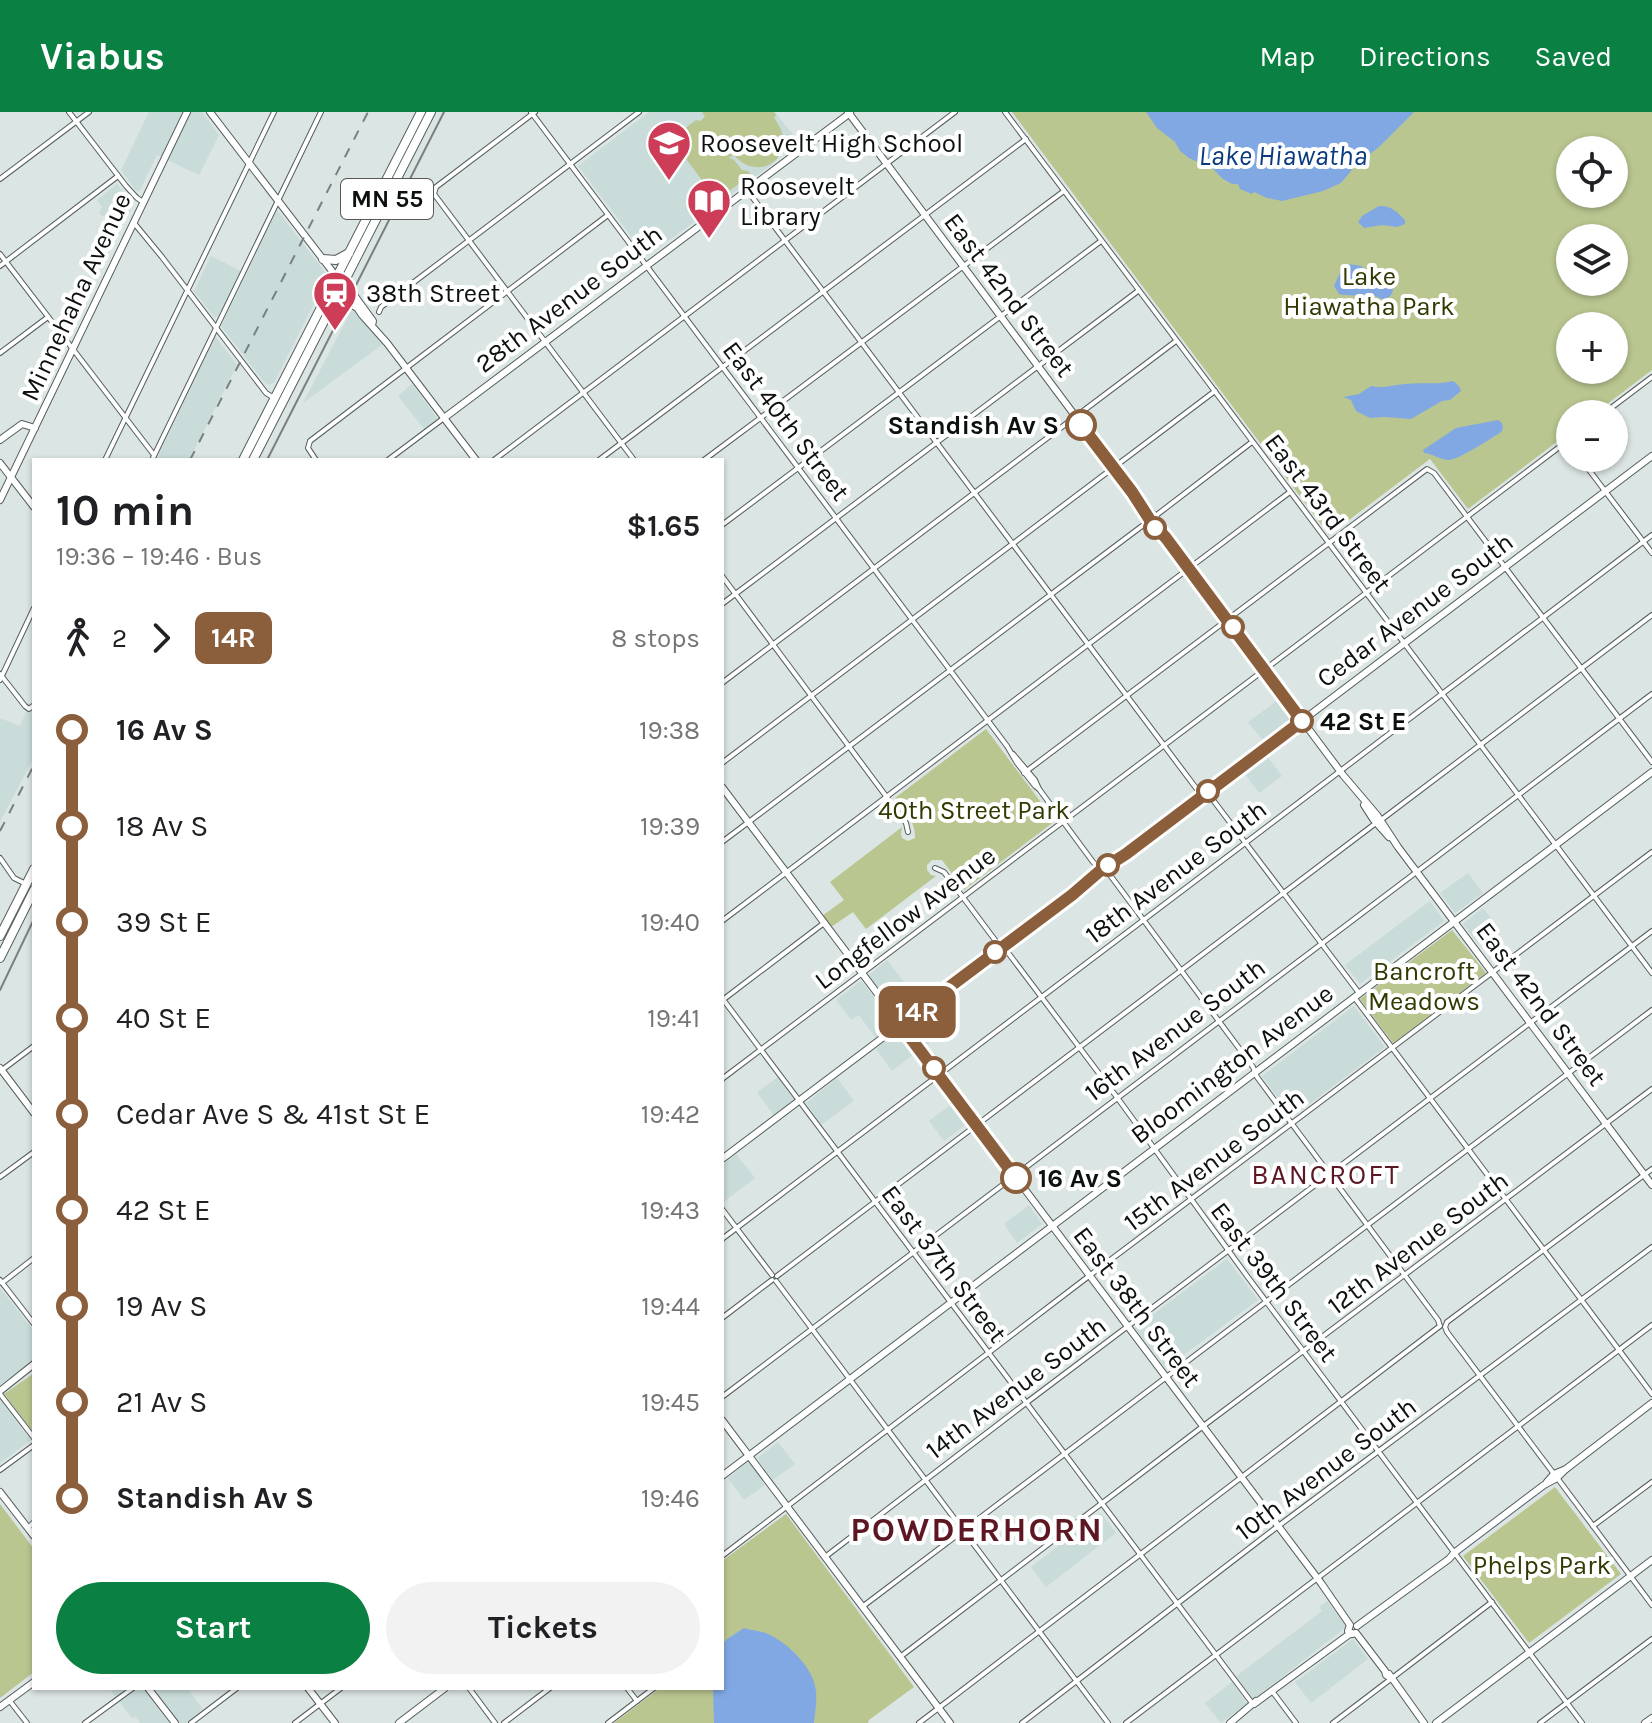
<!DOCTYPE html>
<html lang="en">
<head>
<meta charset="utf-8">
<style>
  :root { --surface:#fff; --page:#f2f2f2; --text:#202124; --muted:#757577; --accent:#0b8043 }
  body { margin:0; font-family:Karla,sans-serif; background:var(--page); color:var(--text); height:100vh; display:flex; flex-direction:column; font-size:30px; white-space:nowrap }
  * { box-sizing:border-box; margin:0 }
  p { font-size:26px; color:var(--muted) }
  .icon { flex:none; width:44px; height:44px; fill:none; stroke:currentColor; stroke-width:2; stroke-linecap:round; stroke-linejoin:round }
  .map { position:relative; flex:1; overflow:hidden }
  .drawer { position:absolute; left:32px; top:346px; width:692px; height:1232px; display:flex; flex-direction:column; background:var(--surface); border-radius:0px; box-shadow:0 2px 6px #0004 }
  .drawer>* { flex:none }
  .badge { padding:0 16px; border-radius:12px; font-size:28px; line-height:52px }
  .buttons { position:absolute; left:1556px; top:24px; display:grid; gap:16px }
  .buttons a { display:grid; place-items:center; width:72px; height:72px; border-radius:50%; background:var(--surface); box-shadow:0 2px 6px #0004; font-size:40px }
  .map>.badge { position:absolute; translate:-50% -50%; box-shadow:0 0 0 4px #fff }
  .legs { display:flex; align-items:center; gap:12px; height:88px; padding:0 24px; font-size:26px }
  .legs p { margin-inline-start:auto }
  .headline { display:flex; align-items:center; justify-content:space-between; height:136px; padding:0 24px }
  h1 { font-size:44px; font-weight:700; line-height:60px }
  .action { display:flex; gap:16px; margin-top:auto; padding:16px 24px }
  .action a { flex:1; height:92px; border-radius:48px; background:var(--accent); color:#fff; font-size:32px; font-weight:700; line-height:92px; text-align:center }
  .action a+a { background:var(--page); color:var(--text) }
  ul { padding:0 24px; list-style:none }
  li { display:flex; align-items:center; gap:28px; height:96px; font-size:30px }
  li i { display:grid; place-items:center; width:12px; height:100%; margin:0 10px; background:currentColor }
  li i::after { content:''; width:20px; height:20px; margin:-10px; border:6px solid; border-radius:50%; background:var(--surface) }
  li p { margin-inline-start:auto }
  li:first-child i { background:linear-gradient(#0000 50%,currentColor 0) }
  li:last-child i { background:linear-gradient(currentColor 50%,#0000 0) }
  header { display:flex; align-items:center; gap:48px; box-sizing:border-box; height:112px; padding:0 40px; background:var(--accent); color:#fff }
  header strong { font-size:38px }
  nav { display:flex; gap:44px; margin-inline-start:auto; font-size:28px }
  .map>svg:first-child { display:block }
  .built { fill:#c9dcda }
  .green { fill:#b9c690; fill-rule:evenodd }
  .water { fill:#82a8e4 }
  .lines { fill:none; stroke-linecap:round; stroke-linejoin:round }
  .minor-casing { stroke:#555e5d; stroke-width:6 }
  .tertiary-casing { stroke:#555e5d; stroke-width:8 }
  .secondary-casing { stroke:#555e5d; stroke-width:8 }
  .trunk-casing { stroke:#555e5d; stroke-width:10 }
  .minor { stroke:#fff; stroke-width:4 }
  .tertiary { stroke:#fff; stroke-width:6 }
  .secondary { stroke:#fff; stroke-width:6 }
  .trunk { stroke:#fff; stroke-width:8 }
  .tram { stroke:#7a8080; stroke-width:2 }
  .rail { stroke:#7a8080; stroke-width:2; stroke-dasharray:10 10; stroke-linecap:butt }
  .line-1-casing { stroke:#fff; stroke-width:18 }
  .line-1 { stroke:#8b5e3c; stroke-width:12 }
  .stop-1-dot { fill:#fff; stroke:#8b5e3c; stroke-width:4 }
  .labels { text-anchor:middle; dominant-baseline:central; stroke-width:8; stroke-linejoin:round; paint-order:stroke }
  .shield { fill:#fff; stroke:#565858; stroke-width:2 }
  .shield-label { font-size:24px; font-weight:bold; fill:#0d1010 }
  .poi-label { font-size:26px; fill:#0d1010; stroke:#fff; text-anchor:start }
  .park-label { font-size:26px; fill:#313a02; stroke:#fff }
  .street-label { font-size:26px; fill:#0d1010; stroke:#fff }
  .stop-label { font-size:26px; font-weight:bold; fill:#0d1010; stroke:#fff; text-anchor:start }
  .water-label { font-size:28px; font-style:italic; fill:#0a3a7f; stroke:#fff }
  .neighbourhood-label { font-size:28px; letter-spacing:2px; fill:#5c1723; stroke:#fff }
  .district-label { font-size:34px; font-weight:bold; letter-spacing:2px; fill:#5c1723; stroke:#fff }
</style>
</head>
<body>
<header>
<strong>Viabus</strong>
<nav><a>Map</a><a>Directions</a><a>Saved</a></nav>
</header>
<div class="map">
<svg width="1652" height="1611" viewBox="0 0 1652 1611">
  <rect width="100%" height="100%" fill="#dbe5e4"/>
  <g class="built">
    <polygon points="149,0 202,0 219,23 199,63 157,43 140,78 136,79 121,58"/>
    <polygon points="649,0 775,0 798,29 782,41 774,51 648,144 646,144 578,54"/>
    <polygon points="117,72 133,93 123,113 99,102 102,95 97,88"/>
    <polygon points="277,98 328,164 274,271 269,273 264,270 221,214"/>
    <polygon points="211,144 241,159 219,203 215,206 194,179"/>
    <polygon points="353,195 383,232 303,291"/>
    <polygon points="215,224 237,253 189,348 156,348"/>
    <polygon points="412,272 437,306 437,309 425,318 398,284"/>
    <polygon points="1278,588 1293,608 1264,630 1248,610"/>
    <polygon points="34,598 34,645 0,710 0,606 20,614 26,600"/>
    <polygon points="1267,644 1282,664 1259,681 1244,661"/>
    <polygon points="1468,761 1483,781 1455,801 1440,781"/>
    <polygon points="1430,789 1444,809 1360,872 1345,853"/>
    <polygon points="1483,796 1499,816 1478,832 1463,812"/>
    <polygon points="887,848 921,892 918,895 938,924 892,959 876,937 881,933 859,903 851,908 836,888 861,869 877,889 883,883 869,863"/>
    <polygon points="1354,894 1385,935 1292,1005 1262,964"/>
    <polygon points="778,965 794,988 774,1004 757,980"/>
    <polygon points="837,966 854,989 821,1013 806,991"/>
    <polygon points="953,991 968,1011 944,1029 929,1009"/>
    <polygon points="736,1042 755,1066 722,1091 722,1053"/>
    <polygon points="1029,1093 1042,1112 1017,1131 1004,1112"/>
    <polygon points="1227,1147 1258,1188 1166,1256 1135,1216"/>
    <polygon points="0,1176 34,1219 34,1248 0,1273"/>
    <polygon points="0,1288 31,1328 0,1351"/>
    <polygon points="778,1330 795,1352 773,1368 757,1346"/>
    <polygon points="747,1351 751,1352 765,1373 744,1388 728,1366"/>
    <polygon points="1101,1401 1116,1421 1046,1475 1031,1455"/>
    <polygon points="1327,1489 1345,1513 1345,1516 1254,1587 1251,1586 1235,1565 1322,1499 1319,1495"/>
    <polygon points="1353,1527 1368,1547 1311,1591 1295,1570"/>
    <polygon points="1232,1570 1247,1592 1221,1611 1205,1591"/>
    <polygon points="109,1576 143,1576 169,1611 140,1611 135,1604 132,1606"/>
    <polygon points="154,1576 187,1576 203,1597 186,1611 180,1611"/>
  </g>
  <g class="green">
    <path d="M 702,0 L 774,0 L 776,3 L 774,6 C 803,43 758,73 734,43 L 729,46 L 734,48 L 742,58 L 748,59 L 751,63 L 717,88 L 671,27 L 696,8 L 700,9 L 705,5 Z"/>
    <path d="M 1012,0 L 1652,0 L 1652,258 L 1594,302 L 1570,302 L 1570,320 L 1468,397 L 1430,347 L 1329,423 ZM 1570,38 L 1614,38 L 1614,82 L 1570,82 ZM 1570,126 L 1614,126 L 1614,170 L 1570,170 ZM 1570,214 L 1614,214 L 1614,258 L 1570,258 Z"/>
    <path d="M 986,617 L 1055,709 L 964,778 L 942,748 L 932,748 L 927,753 L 927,758 L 931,763 L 936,764 L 866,817 L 853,800 L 831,815 L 822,804 L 844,788 L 830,770 L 902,715 L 901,722 L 902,726 L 908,729 L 915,726 C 916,710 904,698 895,686 Z"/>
    <polygon points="1452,818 1486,861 1393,931 1360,887"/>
    <polygon points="34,1261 34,1321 4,1282"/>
    <polygon points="1555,1375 1621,1462 1529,1531 1463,1444"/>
    <polygon points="0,1392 34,1437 34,1560 0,1586"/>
    <polygon points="786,1402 914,1575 869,1608 868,1611 614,1611 660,1576 722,1576 722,1449"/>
  </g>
  <g class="water">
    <polygon points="1146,0 1414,0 1379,35 1356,53 1341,71 1323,79 1282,89 1267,86 1254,80 1252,82 1240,77 1238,72 1232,72 1223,67 1213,57 1189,46 1180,39 1175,30 1157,16"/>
    <path d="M 1379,94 C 1391,93 1397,100 1405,108 L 1405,112 L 1397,115 L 1382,113 L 1364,116 L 1358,110 L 1362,104 Z"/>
    <path d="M 1349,152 L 1361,154 L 1373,162 C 1384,159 1390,163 1394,172 C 1393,177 1393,182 1389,185 C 1383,189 1380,186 1375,184 C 1364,182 1351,185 1339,182 L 1334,174 L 1339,163 Z"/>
    <path d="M 1453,269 L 1459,274 L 1461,279 L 1450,288 L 1442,289 L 1411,307 L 1385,305 L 1370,306 L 1356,299 L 1351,288 L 1343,285 L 1359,282 L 1371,274 C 1383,277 1393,273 1405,272 C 1421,270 1437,273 1453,269 Z"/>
    <path d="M 1498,308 L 1502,311 L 1503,317 L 1501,320 C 1490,327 1460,347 1449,348 C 1440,348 1434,342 1424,341 L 1423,338 L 1456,316 Z"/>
    <path d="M 744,1516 C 752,1519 760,1518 768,1522 C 788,1531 814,1556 816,1579 C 817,1589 815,1601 814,1611 L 714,1611 L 713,1576 L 722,1576 L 722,1533 L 727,1527 Z"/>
  </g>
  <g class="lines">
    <g class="minor-casing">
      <g id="minor">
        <polyline points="69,0 126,74 137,86 143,90"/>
        <polyline points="531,0 1007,634 1017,651 1035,674 1039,677"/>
        <polyline points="535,0 436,75 434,82 634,348"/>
        <polyline points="1005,0 1652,861"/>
        <polyline points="0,67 89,0"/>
        <polyline points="747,78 1202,684"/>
        <polyline points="134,111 162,145 266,281 274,286"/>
        <polyline points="0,142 154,343"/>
        <polyline points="0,154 118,64"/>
        <polyline points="379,200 381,195 639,0"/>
        <polyline points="0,241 48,205"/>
        <polyline points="1603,302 1652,265"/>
        <polyline points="1580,346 1652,441"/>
        <polyline points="105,348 274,0"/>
        <polyline points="152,348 321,0"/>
        <polyline points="316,348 308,336 310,329 608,103"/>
        <polyline points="388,348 444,306"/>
        <polyline points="494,348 955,0"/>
        <polyline points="599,348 1026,27"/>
        <polyline points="704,348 1064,79"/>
        <polyline points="1154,405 1252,330"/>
        <polyline points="722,413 1101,129"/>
        <polyline points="722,464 906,711 908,720"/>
        <polyline points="722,492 1138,179"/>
        <polyline points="0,562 25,594 29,597 34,593"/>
        <polyline points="0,568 34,496"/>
        <polyline points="722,571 1176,229"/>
        <polyline points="1013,642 1035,668 1039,677 1093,750 1101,758"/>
        <polyline points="722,651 1215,279"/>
        <polyline points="1024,661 1427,357 1434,361 1652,650"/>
        <polyline points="1207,680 1359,881"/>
        <polyline points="1381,708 1652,503"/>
        <polyline points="722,730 1150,408"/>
        <polyline points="0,746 14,766 26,772"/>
        <polyline points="935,756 944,760 998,832 1006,838 1119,988 1247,1164 1582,1611"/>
        <polyline points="722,809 1290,380"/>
        <polyline points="1354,885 1652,1282"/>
        <polyline points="722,886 1252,1591"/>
        <polyline points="724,887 824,811"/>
        <polyline points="2,958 34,934"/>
        <polyline points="722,967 1570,327"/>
        <polyline points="0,1065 34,1040"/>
        <polyline points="722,1097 772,1163"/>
        <polyline points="722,1127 1652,423"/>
        <polyline points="777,1164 1376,711"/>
        <polyline points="0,1168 34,1212"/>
        <polyline points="776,1169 1108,1611"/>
        <polyline points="2,1171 34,1146"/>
        <polyline points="722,1206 772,1168"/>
        <polyline points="0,1282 34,1326"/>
        <polyline points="722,1285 1652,582"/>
        <polyline points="0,1358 34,1333"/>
        <polyline points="1554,1362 1447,1220 1445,1215 1447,1210 1652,1057"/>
        <polyline points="1558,1367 1652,1493"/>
        <polyline points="1593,1414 1652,1370"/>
        <polyline points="28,1416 34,1410"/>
        <polyline points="722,1444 1089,1164 1652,740"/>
        <polyline points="825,1445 1026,1291 1652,819"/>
        <polyline points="862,1495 1652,898"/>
        <polyline points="900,1545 1206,1312 1652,977"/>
        <polyline points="469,1576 495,1611"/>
        <polyline points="627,1576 637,1589"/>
        <polyline points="1272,1579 1296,1611"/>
        <polyline points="9,1588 27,1611"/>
        <polyline points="85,1611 133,1576"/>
        <polyline points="191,1611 237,1576"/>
        <polyline points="295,1611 341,1576"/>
        <polyline points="504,1611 550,1576"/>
        <polyline points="608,1611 654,1576"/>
        <polyline points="919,1611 1440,1214 1438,1208 1257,965 1253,955 1107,759"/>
        <polyline points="1022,1611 1277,1415 1652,1135"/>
        <polyline points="1126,1611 1652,1213"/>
        <polyline points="1333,1611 1492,1490"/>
        <polyline points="1540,1611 1652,1527"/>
      </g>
    </g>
    <g class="tertiary-casing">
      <g id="tertiary">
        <polyline points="210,0 332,159 362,203 387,231 476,348"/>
        <polyline points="848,0 1132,380 1150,408 1171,433 1343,663 1377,703 1398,735 1652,1073"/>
        <polyline points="343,173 349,176 373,209 372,213"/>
        <polyline points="444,306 850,1"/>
        <polyline points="0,328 22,312 35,316"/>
        <polyline points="0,351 34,395"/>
        <path d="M 1138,389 C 1150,396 1162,413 1166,426"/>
        <polyline points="722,675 1321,1471 1350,1513 1348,1519 1352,1522 1356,1521 1385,1559 1386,1563 1389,1565"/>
        <polyline points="1364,693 1373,707 1389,725"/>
        <polyline points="0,956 34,1001"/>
        <polyline points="0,1279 34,1252"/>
        <polyline points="722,1308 950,1611"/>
        <polyline points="722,1364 1652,660"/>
        <polyline points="1547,1370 1554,1362 1566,1357"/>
        <polyline points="1357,1514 1449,1447 1454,1441 1544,1373 1557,1366 1566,1357 1652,1291"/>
        <polyline points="1389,1562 1424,1611"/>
        <polyline points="308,1576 335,1611"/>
        <polyline points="1254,1592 1351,1521"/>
        <polyline points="399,1611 445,1576"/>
        <polyline points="1230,1611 1256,1589"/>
        <polyline points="1436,1611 1652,1448"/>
        <polyline points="1645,1611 1652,1606"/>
      </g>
    </g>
    <g class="secondary-casing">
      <g id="secondary">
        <polyline points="0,388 187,0"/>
        <polyline points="1090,772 1110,757"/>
        <polyline points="1072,783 1101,758 1126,742 1652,344"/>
        <polyline points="722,1047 1073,782"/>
        <polyline points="0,1380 34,1424"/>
        <polyline points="148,1576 175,1611"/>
        <polyline points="0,1595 34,1570"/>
      </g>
    </g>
    <g class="trunk-casing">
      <g id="trunk">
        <polyline points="323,147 336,148 349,141"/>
        <path d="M 330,198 C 340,190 345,188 356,194"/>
        <polyline points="243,348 421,0"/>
        <polyline points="253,348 431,0"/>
        <polyline points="0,824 34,757"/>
        <polyline points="0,846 34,778"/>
      </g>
    </g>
    <use href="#minor" class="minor"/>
    <use href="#tertiary" class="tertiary"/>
    <use href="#secondary" class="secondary"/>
    <use href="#trunk" class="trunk"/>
    <g class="tram">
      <polyline points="267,348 444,0"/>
      <polyline points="0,878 34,807"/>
    </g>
    <g class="rail">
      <polyline points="190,348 368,0"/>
      <polyline points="0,719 34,653"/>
    </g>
  </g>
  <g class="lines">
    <g class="line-1-casing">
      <polyline id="line-1" points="1016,1066 900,912 1072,783 1101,758 1126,742 1302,609 1166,426 1150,408 1132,380 1081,313"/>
    </g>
    <use href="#line-1" class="line-1"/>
  </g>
  <defs>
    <g id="school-pin" transform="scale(2.3)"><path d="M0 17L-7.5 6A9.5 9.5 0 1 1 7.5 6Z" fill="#cd3d58" stroke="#fff"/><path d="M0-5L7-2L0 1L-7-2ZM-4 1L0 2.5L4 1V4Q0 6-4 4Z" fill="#fff"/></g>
    <g id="library-pin" transform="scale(2.3)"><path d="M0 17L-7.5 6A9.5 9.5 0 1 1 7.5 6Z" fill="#cd3d58" stroke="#fff"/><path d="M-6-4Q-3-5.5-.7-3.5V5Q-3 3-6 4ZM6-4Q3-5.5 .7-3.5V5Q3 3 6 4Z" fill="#fff"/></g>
    <g id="station-pin" transform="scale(2.3)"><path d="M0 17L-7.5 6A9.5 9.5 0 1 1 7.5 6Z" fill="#cd3d58" stroke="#fff"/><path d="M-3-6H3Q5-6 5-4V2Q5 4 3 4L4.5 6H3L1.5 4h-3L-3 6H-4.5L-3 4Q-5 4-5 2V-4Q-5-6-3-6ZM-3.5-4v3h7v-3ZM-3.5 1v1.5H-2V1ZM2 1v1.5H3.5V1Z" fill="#fff"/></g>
  </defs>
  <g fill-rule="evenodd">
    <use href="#school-pin" x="669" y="31"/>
    <use href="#library-pin" x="709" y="89"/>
    <use href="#station-pin" x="335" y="181"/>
  </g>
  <g class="stop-1-dot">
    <circle cx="1081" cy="313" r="14"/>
    <circle cx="1155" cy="416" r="10"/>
    <circle cx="1233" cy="515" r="10"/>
    <circle cx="1302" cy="609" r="10"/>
    <circle cx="1208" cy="679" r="10"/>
    <circle cx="1108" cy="753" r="10"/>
    <circle cx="995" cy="840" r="10"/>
    <circle cx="934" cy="956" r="10"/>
    <circle cx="1016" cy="1066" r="14"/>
  </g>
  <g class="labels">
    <rect class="shield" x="341" y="67" width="92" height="40" rx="6"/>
    <g class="shield-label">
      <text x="387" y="87">MN 55</text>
    </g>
    <g class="poi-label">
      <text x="700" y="31">Roosevelt High School</text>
      <text x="740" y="74">Roosevelt<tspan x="740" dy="30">Library</tspan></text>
      <text x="366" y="181">38th Street</text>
    </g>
    <g class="park-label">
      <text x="1369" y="164">Lake<tspan x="1369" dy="30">Hiawatha Park</tspan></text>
      <text x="974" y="698">40th Street Park</text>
      <text x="1424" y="859">Bancroft<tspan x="1424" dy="30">Meadows</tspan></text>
      <text x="1542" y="1453">Phelps Park</text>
    </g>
    <g class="street-label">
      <text transform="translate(1009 183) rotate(53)">East 42nd Street</text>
      <text transform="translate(76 185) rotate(-65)">Minnehaha Avenue</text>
      <text transform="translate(569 187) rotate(-37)">28th Avenue South</text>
      <text transform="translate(786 309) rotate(53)">East 40th Street</text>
      <text transform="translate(1328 401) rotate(53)">East 43rd Street</text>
      <text transform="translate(1415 498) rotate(-37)">Cedar Avenue South</text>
      <text transform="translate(1176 760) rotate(-37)">18th Avenue South</text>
      <text transform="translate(905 806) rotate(-37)">Longfellow Avenue</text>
      <text transform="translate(1541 892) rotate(53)">East 42nd Street</text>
      <text transform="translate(1175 918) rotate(-37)">16th Avenue South</text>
      <text transform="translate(1232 952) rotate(-37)">Bloomington Avenue</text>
      <text transform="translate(1214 1048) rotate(-37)">15th Avenue South</text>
      <text transform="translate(1418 1131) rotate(-37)">12th Avenue South</text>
      <text transform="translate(944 1152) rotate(53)">East 37th Street</text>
      <text transform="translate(1274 1170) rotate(53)">East 39th Street</text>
      <text transform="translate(1137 1195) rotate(53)">East 38th Street</text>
      <text transform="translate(1016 1276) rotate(-37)">14th Avenue South</text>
      <text transform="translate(1326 1357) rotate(-37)">10th Avenue South</text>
    </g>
    <g class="stop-label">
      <text x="1059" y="313" text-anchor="end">Standish Av S</text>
      <text x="1320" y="609">42 St E</text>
      <text x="1038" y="1066">16 Av S</text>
    </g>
    <g class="water-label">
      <text x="1283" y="43">Lake Hiawatha</text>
    </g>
    <g class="neighbourhood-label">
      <text x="1326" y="1062">BANCROFT</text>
    </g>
    <g class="district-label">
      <text x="977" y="1418">POWDERHORN</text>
    </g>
  </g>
</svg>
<div class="buttons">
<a><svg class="icon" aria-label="locate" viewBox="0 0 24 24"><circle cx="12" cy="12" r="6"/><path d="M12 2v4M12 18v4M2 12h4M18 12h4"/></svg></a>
<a><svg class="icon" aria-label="layers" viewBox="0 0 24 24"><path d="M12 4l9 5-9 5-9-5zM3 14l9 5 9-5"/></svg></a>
<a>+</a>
<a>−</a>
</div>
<b class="badge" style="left:917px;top:900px;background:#8b5e3c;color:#fff">14R</b>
<section class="drawer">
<div class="headline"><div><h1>10 min</h1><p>19:36 – 19:46 · Bus</p></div><b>$1.65</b></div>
<div class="legs"><svg class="icon" aria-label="walk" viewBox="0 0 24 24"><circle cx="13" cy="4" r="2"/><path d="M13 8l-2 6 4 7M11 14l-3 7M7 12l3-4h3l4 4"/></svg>2<svg class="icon" aria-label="forward" viewBox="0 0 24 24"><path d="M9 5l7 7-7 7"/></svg><b class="badge" style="background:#8b5e3c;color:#fff">14R</b><p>8 stops</p></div>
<ul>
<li><i style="color:#8b5e3c"></i><b>16 Av S</b><p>19:38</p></li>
<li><i style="color:#8b5e3c"></i><span>18 Av S</span><p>19:39</p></li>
<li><i style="color:#8b5e3c"></i><span>39 St E</span><p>19:40</p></li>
<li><i style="color:#8b5e3c"></i><span>40 St E</span><p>19:41</p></li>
<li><i style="color:#8b5e3c"></i><span>Cedar Ave S &amp; 41st St E</span><p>19:42</p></li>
<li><i style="color:#8b5e3c"></i><span>42 St E</span><p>19:43</p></li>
<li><i style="color:#8b5e3c"></i><span>19 Av S</span><p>19:44</p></li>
<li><i style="color:#8b5e3c"></i><span>21 Av S</span><p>19:45</p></li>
<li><i style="color:#8b5e3c"></i><b>Standish Av S</b><p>19:46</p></li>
</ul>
<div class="action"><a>Start</a><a>Tickets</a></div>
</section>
</div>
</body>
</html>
